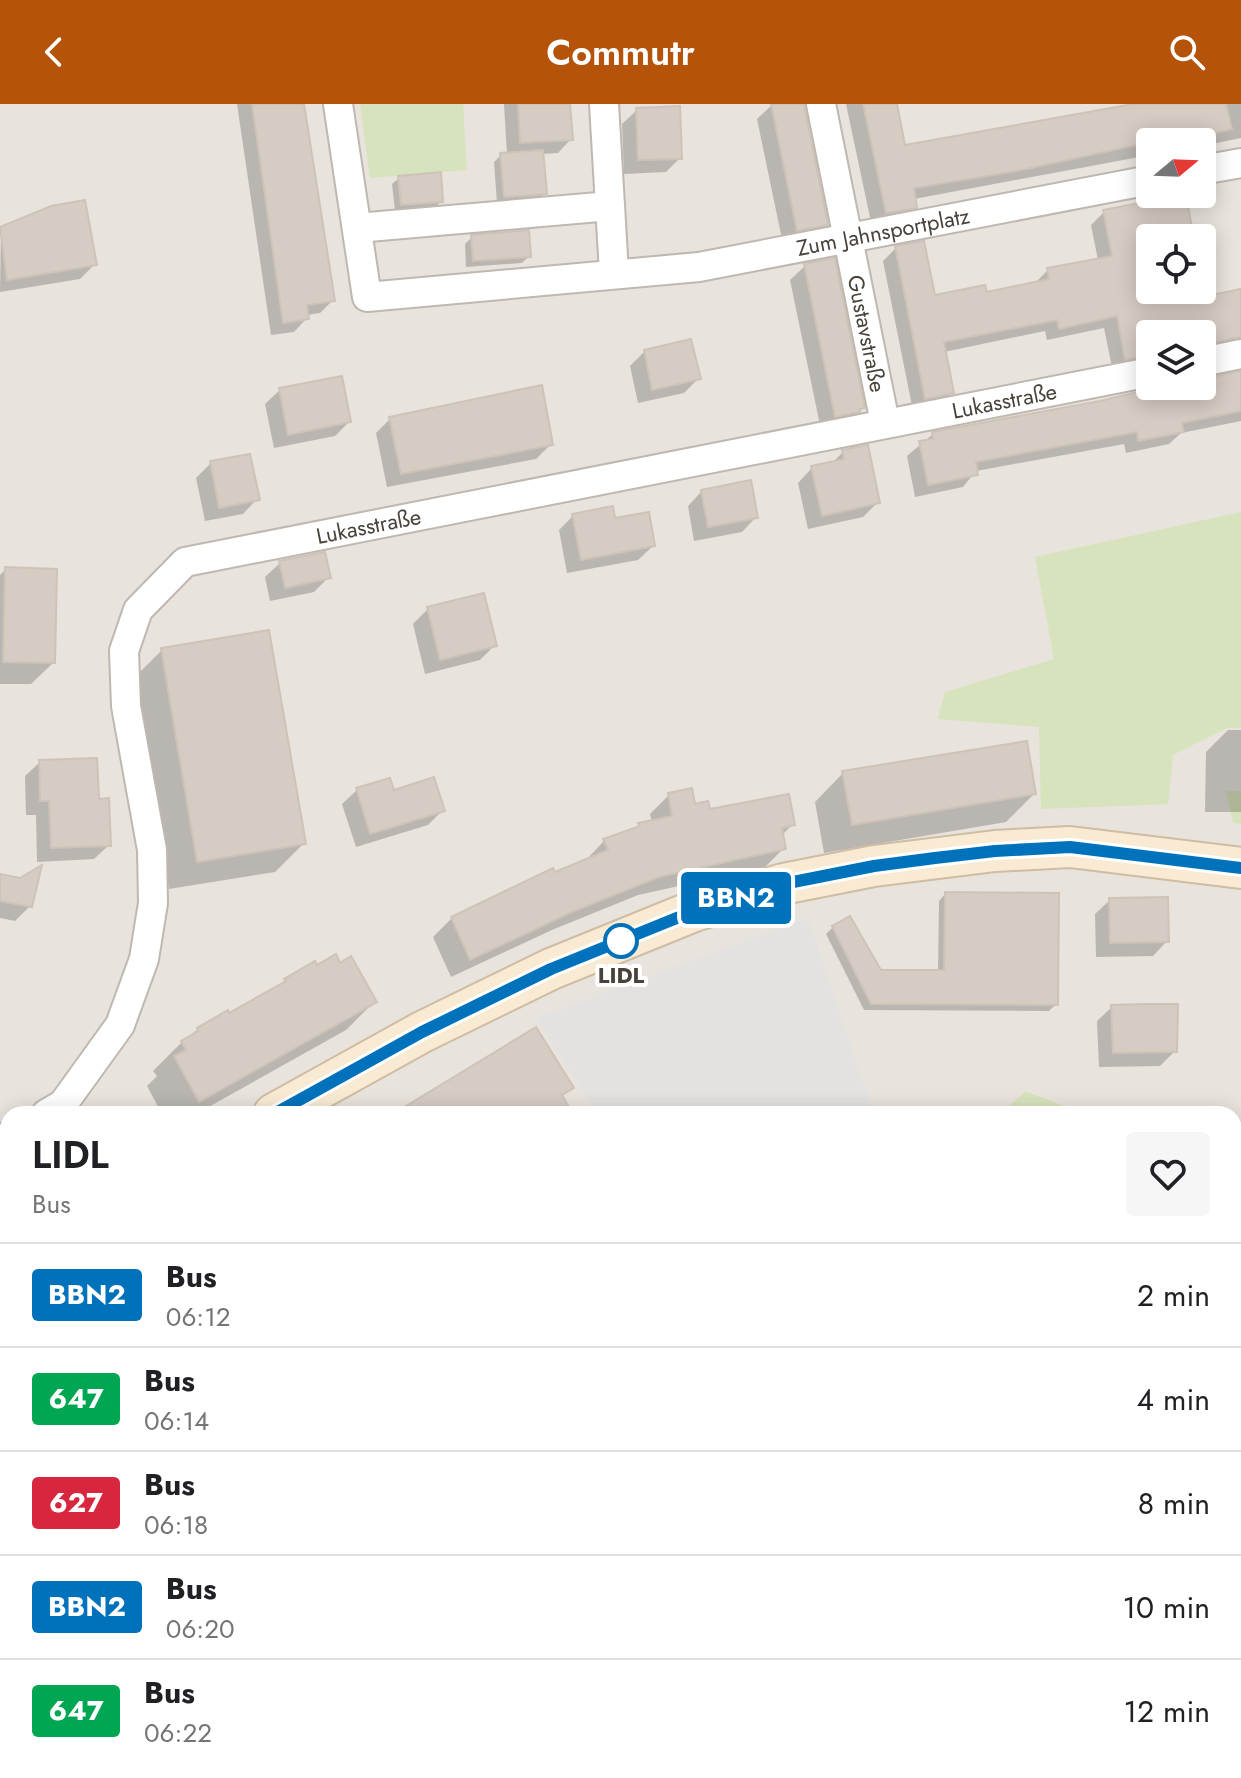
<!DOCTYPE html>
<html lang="en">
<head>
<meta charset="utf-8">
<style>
  :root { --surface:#fff; --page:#f6f6f6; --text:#202124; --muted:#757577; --line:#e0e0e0; --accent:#b45309 }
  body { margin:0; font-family:Jost,sans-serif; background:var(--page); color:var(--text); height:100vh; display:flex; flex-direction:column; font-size:30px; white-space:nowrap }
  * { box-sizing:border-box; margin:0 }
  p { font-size:26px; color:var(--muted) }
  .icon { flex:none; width:44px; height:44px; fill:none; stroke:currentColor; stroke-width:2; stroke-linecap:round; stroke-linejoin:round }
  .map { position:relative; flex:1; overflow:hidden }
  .panel { position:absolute; left:0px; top:1002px; width:1242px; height:672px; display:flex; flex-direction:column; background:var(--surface); border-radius:24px 24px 0 0; box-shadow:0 4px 20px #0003 }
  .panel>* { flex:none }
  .badge { padding:0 16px; border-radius:6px; font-size:28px; line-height:52px }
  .needle { width:52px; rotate:71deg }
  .fabs { position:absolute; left:1136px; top:24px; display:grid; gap:16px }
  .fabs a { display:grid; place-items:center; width:80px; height:80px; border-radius:8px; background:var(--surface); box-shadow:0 4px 20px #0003; font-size:40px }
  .map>.badge { position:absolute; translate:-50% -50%; box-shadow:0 0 0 4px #fff }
  .round { display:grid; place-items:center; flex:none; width:84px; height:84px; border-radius:8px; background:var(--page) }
  .overview { display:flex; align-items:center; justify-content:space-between; height:136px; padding:0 32px }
  h1 { font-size:38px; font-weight:600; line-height:60px }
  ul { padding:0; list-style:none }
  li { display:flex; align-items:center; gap:24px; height:104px; padding:0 32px; border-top:2px solid var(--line) }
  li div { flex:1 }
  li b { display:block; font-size:30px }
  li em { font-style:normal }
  li .badge { min-width:88px; font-weight:700; text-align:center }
  header { display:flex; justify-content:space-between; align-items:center; height:104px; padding:0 32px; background:var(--accent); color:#fff; font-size:36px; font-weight:600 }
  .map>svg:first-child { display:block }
  .residential { fill:#e8e3dc; fill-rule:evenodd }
  .green { fill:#d7e3bc }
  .parking { fill:#e4e2e1 }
  .shadow { fill:#0003 }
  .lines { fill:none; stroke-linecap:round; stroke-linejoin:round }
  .stream { stroke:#b2d9e9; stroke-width:10 }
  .building { fill:#d5ccc4; stroke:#cfc3b8; stroke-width:2 }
  .street-casing { stroke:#bfb8b1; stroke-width:32 }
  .secondary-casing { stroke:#cebda3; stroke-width:44 }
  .street { stroke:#fff; stroke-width:28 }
  .secondary { stroke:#f9ebd3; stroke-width:40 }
  .line-casing { stroke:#fff; stroke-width:18 }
  .line { stroke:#0072bc; stroke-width:12 }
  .stop-dot { fill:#fff; stroke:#0072bc; stroke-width:4 }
  .labels { text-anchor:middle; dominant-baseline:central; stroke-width:8; stroke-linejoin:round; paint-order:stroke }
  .street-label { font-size:22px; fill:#49423b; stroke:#fff }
  .stop-label { font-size:22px; font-weight:bold; fill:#49423b; stroke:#fff }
</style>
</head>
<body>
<header><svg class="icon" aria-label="back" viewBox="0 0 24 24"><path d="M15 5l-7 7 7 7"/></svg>Commutr<svg class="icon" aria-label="search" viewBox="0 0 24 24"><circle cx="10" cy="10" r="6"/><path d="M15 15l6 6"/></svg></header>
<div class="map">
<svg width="1241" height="1674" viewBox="0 0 1241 1674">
  <rect width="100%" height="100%" fill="#f5f2ed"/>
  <path class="residential" d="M 0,0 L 1241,0 L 1241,1674 L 857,1674 L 859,1666 L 1234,1666 L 1234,1010 L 1086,1010 L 1027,987 L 1000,1010 L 8,1010 L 8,1558 L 0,1562 ZM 1150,38 L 1202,38 L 1202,90 L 1150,90 ZM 1150,134 L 1202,134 L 1202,186 L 1150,186 ZM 1150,230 L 1202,230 L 1202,282 L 1150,282 Z"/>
  <g class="green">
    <polygon points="360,0 463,0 467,66 370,74"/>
    <polygon points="1241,408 1241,624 1227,624 1173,651 1168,700 1041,705 1039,623 938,615 945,588 1054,555 1035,453"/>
    <polygon points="1226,687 1241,687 1241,720 1233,719"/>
    <polygon points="1026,987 1086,1010 1000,1010"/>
    <polygon points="8,1558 8,1666 859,1666 857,1674 0,1674 0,1562"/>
  </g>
  <polygon class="parking" points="808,814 874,1010 598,1010 536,914"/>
  <g class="shadow">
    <polygon points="237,0 303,0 333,196 320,209 307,211 307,214 294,228 271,231"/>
    <polygon points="504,0 569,0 571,35 558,49 542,50 545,89 538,96 497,99 494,58 501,51 507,51"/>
    <polygon points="803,0 826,120 811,135 783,140 757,15 772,1"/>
    <polygon points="846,0 895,0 903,44 1146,0 1241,0 1241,34 1202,42 1202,38 1150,38 1150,51 914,95 915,103 901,117 872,123"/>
    <polygon points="637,6 680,54 666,68 624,70 622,20"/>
    <polygon points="399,74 441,97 435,104 395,107 392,80"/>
    <polygon points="1104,108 1190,124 1180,134 1150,134 1150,186 1168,186 1171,201 1228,190 1232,186 1241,184 1241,255 1202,251 1202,230 1150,230 1150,270 1113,268 1104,224 1047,236 1045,227 944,248 951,289 938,302 913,307 883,157 896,144 933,193 985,191 1035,179 1048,166 1098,156 1091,121"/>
    <polygon points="1,125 95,160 80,175 0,188"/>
    <polygon points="472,133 529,152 522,159 466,163 465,140"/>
    <polygon points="805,162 862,303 844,322 821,326 790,176"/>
    <polygon points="644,248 698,275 684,289 638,299 630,262"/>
    <polygon points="1241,268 1241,317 1181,329 1169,340 1126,349 1124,340 976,367 963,383 915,393 907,352 933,330 1133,291 1154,285 1154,282 1202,282 1202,276"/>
    <polygon points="280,286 349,318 335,332 274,344 265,300"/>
    <polygon points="390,315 551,340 536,355 387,383 376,329"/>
    <polygon points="843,348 878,398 863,413 808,425 798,379 812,364 831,360"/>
    <polygon points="211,359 257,395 243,410 205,417 196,374"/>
    <polygon points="702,387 756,413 742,428 694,437 688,402"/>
    <polygon points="573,412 614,416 653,442 638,456 567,469 559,426"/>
    <polygon points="280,459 329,473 314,488 270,497 265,473"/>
    <polygon points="6,465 53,559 31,580 0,580 0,471"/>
    <polygon points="428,505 495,541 480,556 425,570 413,520"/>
    <polygon points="162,546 304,739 275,768 169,785 134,574"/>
    <polygon points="1228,626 1241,626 1241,708 1205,708 1206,648"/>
    <polygon points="40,658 97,697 109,741 94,755 37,758 36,711 26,711 25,672"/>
    <polygon points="843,669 1034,690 1006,718 824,749 815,698"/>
    <polygon points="357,686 393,688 442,707 428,721 356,743 342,700"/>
    <polygon points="669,691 708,707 793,720 782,731 784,744 765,763 638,791 552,826 451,873 433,833 452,814 586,756 604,737 634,726 639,721 652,718 650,710"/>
    <polygon points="0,772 30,802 15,817 0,814"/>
    <polygon points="945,790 1056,900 1049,907 864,906 826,830 833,823 880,868 938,868 939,797"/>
    <polygon points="1110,796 1167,837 1153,852 1096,853 1095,810"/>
    <polygon points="340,861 374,898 346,926 196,1010 162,1010 147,982 157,972 153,967 182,938 198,925 229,912 277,884 286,876"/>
    <polygon points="1112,903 1175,947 1160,962 1099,963 1097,917"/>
    <polygon points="8,1252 8,1289 0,1276 0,1260"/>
    <polygon points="8,1294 8,1323 0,1327 0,1298"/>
    <polygon points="1234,1435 1241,1435 1241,1503 1234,1504"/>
    <polygon points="1241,1567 1241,1637 1234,1638 1234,1568"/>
    <polygon points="975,1666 1047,1666 1033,1674 979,1674"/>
  </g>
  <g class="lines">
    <g class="stream">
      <polyline points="1234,1096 1238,1098"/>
      <polyline points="0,1520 8,1527"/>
      <polyline points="0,1597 8,1595"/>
    </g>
  </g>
  <g class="building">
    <polygon points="252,0 304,0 335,197 307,201 309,215 283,219"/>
    <polygon points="518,0 570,0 573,36 520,39"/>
    <polygon points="771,0 804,0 828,121 797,127"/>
    <polygon points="863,0 897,0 905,41 1133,0 1226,0 1232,25 1184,36 1184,34 1150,38 1017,67 914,84 917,104 886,109"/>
    <polygon points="680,2 682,55 638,56 636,4"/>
    <polygon points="543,46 547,90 504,93 500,49"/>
    <polygon points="441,68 443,98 401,101 398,72"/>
    <polygon points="1186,90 1192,124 1150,133 1150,186 1170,186 1172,199 1241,185 1241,233 1202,241 1202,230 1150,230 1150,251 1125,256 1117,212 1059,225 1057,216 944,238 954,289 925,295 895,142 924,137 935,191 985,181 987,188 1049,175 1047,164 1112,152 1103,106"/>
    <polygon points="85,96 97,161 7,176 0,123 51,102"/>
    <polygon points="529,126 531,153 473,157 471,131"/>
    <polygon points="835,154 865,304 860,305 860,308 835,313 804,160"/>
    <polygon points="691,235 701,275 652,286 644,246"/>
    <polygon points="1241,267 1241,307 1182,319 1184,328 1138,337 1137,328 976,358 978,371 928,381 919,337 933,335 932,328 1100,297 1150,285 1150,287 1177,282 1202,282 1202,275"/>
    <polygon points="342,272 351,318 288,331 279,284"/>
    <polygon points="542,281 553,341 401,370 389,313"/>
    <polygon points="868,341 880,399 822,412 811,362 844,355 842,346"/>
    <polygon points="250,350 260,396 219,404 210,357"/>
    <polygon points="751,376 758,414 708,423 701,386"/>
    <polygon points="613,402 615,414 649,408 655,442 581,456 572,410"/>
    <polygon points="325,448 331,474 285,484 279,457"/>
    <polygon points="5,463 57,465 55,559 3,558"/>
    <polygon points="484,489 497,542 440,556 427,503"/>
    <polygon points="269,526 306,740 197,758 161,544"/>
    <polygon points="1027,637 1036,690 852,721 842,667"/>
    <polygon points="97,654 99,695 109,694 111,742 51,744 49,697 40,697 39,656"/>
    <polygon points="434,673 445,707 370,730 356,684 390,674 394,686"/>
    <polygon points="692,684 695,700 708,697 710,705 789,690 795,721 782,724 786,745 659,773 572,808 470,856 451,813 553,764 555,768 608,746 603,735 640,722 638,719 672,712 668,689"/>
    <polygon points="42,761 32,803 0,797 0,770 20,774"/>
    <polygon points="945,788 1059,789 1058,901 871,900 832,822 850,812 881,866 944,866"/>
    <polygon points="1168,793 1169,838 1110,839 1109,794"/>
    <polygon points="336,850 340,859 351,852 377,898 199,998 174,952 186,946 181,937 198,927 197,924 228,906 229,909 286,877 284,875 315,857 317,861"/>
    <polygon points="1143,900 1178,900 1177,948 1113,949 1111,901"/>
    <polygon points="536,923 574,984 562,991 573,1010 393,1010"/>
  </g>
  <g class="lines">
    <g class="street-casing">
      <g id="street">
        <path id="s1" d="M 338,0 L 367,193 L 699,163 L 1150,76"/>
        <polyline points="604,0 614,169"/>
        <path id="s2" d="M 821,0 L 885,319"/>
        <polyline points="1202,66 1241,59"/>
        <polyline points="357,124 610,102"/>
        <polyline points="1202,258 1241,250"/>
        <path id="s3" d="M 46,1010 L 63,1000 L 120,921 L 144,855 L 153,799 L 152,746 L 126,602 L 124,547 L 138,506 L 185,458 L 1150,268"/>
        <polyline points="0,1037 8,1032"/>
        <polyline points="0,1370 8,1365"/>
        <polyline points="1234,1532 1241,1532"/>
        <polyline points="914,1674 918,1666"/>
      </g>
    </g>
    <g class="secondary-casing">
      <g id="secondary">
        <polyline points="274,1010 422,928 551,865 694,807 783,780 874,762 995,747 1070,743 1241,764"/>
        <polyline points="0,1161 8,1157"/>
        <polyline points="0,1201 8,1196"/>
      </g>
    </g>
    <use href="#street" class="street"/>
    <use href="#secondary" class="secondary"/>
  </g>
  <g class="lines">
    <g class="line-casing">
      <polyline id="line" points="274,1010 422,928 551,865 694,807 783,780 874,762 935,754 995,747 1070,743 1241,764"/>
    </g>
    <use href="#line" class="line"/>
  </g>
  <circle class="stop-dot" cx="621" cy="837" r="16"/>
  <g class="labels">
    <g class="street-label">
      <text stroke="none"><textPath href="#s1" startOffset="716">Zum Jahnsportplatz</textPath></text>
      <text stroke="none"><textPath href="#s2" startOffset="234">Gustavstraße</textPath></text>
      <text stroke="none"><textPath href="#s3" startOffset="1444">Lukasstraße</textPath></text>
      <text stroke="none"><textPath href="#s3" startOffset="796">Lukasstraße</textPath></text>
    </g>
    <g class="stop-label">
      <text x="621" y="871">LIDL</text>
    </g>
  </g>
</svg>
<div class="fabs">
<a><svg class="needle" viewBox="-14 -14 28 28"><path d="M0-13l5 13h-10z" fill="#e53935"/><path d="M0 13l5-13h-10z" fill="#757577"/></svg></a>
<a><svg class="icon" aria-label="locate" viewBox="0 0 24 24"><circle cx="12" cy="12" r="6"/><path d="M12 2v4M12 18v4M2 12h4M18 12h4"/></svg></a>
<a><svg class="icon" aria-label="layers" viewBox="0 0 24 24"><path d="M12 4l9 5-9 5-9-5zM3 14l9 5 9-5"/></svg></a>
</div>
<b class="badge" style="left:736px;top:794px;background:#0072bc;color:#fff">BBN2</b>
<section class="panel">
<div class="overview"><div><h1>LIDL</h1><p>Bus</p></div><a class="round"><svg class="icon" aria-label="heart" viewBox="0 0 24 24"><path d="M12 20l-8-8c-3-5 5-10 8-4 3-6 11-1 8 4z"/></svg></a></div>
<ul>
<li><span class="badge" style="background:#0072bc;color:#fff">BBN2</span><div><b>Bus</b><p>06:12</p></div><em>2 min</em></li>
<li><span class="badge" style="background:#00a651;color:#fff">647</span><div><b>Bus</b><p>06:14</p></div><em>4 min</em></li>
<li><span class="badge" style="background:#d7263d;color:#fff">627</span><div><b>Bus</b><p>06:18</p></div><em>8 min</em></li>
<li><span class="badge" style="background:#0072bc;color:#fff">BBN2</span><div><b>Bus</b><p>06:20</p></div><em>10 min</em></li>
<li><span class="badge" style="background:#00a651;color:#fff">647</span><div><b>Bus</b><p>06:22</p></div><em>12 min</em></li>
</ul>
</section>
</div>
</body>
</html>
